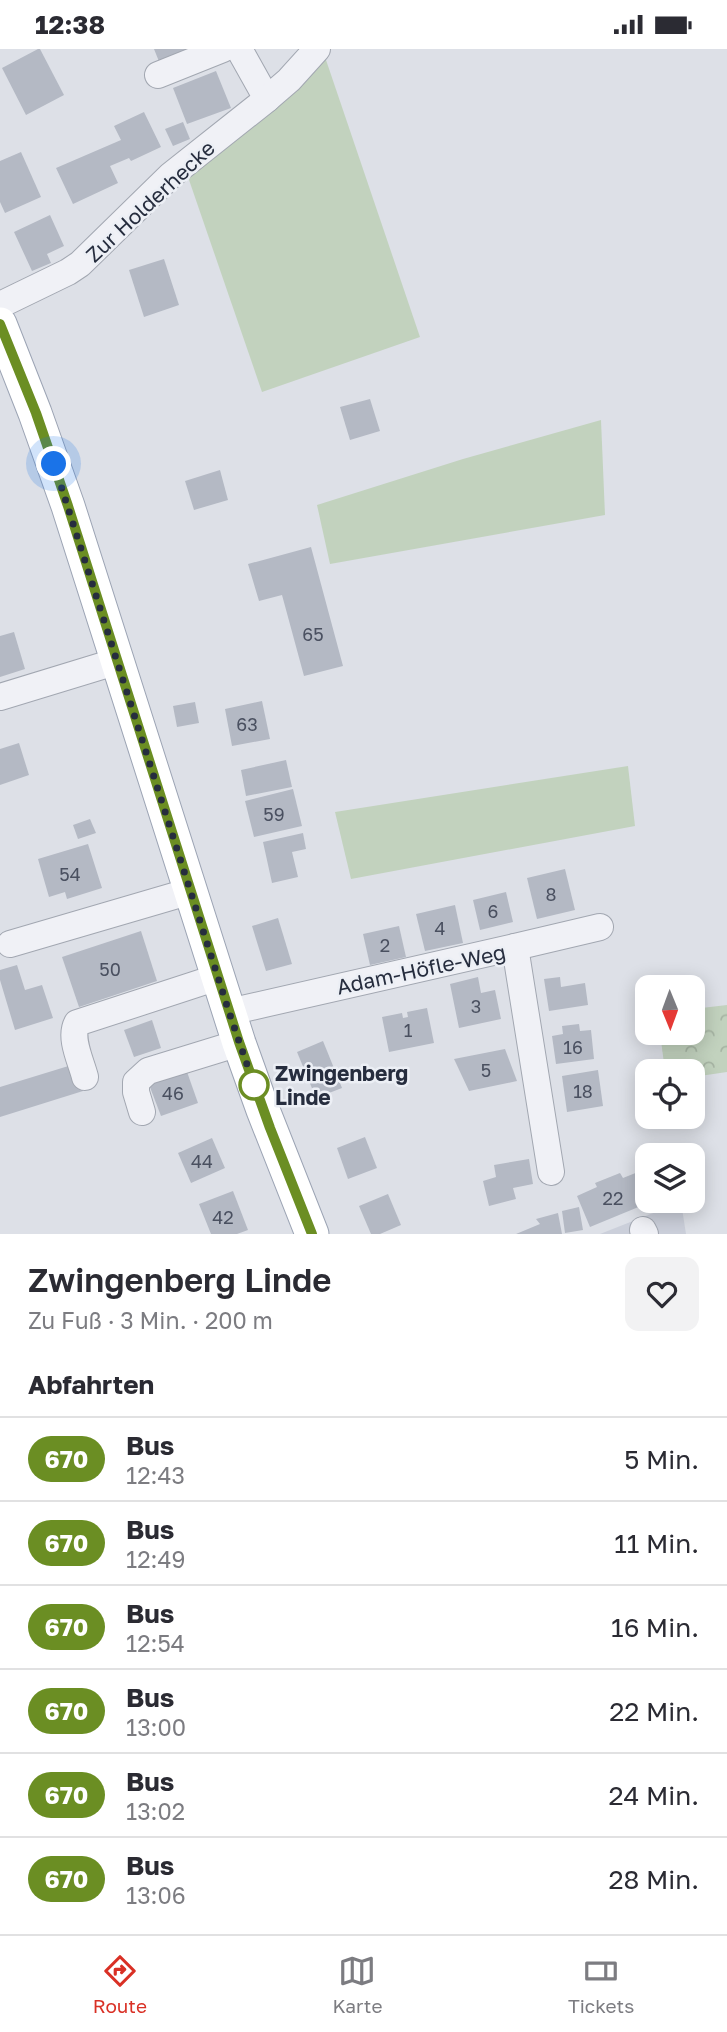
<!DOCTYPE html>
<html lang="de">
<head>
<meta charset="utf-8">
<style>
  :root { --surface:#fff; --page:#f2f2f3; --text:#2b2b33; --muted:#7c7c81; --line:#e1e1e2; --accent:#d93025 }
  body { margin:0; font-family:"Golos Text",sans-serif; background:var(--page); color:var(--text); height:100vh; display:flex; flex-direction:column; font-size:26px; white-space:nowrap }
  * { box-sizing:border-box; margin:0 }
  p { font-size:23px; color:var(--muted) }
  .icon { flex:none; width:38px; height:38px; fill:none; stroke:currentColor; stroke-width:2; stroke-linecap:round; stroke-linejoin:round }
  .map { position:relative; height:1185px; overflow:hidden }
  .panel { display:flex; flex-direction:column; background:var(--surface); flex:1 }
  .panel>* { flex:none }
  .badge { padding:0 14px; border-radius:23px; font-size:24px; line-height:46px }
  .needle { width:46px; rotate:179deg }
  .controls { position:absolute; left:635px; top:926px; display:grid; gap:14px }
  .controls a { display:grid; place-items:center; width:70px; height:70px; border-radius:14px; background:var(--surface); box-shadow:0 4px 18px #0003; font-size:35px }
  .you { position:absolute; width:35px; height:35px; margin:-18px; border:5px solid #fff; border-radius:50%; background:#1a73e8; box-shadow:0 0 0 10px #1a73e833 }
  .map>.badge { position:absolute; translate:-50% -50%; box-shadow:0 0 0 4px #fff }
  h2 { padding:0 28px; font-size:26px; line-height:63px }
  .round { display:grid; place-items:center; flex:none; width:74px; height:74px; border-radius:14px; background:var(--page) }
  .summary { display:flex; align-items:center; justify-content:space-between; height:119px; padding:0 28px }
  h1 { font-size:33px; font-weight:600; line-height:52px }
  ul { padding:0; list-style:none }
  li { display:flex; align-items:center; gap:21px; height:84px; padding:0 28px; border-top:2px solid var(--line) }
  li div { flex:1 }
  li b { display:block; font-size:26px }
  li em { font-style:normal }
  li .badge { min-width:77px; font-weight:700; text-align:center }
  .status { display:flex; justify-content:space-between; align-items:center; height:49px; padding:0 35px; background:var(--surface); direction:ltr }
  .status svg { height:19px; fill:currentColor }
  .tab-bar { display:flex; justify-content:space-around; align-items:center; height:98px; border-top:2px solid var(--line); background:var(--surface); font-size:19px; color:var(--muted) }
  .tab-bar a { display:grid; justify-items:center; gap:4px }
  .tab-bar .on { color:var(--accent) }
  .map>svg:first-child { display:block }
  .built { fill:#cbcfda }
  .grass { fill:#c2d2be }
  .forest { fill:url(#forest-crowns) }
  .building { fill:#b4b9c4 }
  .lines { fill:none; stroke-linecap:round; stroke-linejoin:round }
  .minor-casing { stroke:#a2a7b1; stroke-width:28 }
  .major-casing { stroke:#9ca4b4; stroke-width:35 }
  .minor { stroke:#f0f1f6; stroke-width:26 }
  .major { stroke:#fff; stroke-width:33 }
  .line-casing { stroke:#fff; stroke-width:16 }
  .line { stroke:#6b8e23; stroke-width:10 }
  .walk { stroke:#262d3e; stroke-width:7; stroke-dasharray:0 12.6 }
  .stop-dot { fill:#fff; stroke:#6b8e23; stroke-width:3.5 }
  .labels { text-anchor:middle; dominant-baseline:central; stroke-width:5; stroke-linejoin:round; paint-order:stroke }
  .number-label { font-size:18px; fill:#4a5060 }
  .street-label { font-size:21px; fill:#262d3e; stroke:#eceff5 }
  .stop-label { font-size:21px; font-weight:bold; fill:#262d3e; stroke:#eceff5; text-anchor:start }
</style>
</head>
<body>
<div class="status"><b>12:38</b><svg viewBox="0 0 49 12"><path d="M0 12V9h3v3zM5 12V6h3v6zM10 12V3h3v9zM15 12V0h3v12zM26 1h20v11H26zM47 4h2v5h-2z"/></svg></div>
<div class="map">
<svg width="727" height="1185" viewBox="0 0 727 1185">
  <defs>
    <pattern id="forest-crowns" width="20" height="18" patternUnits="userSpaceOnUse" patternTransform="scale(1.75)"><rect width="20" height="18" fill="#c2d2be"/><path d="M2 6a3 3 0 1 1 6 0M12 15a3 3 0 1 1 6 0" fill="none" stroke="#a7b5a4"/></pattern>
  </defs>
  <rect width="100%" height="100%" fill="#dde0e7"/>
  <polygon class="built" points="681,1153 686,1185 600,1185"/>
  <g class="grass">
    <polygon points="325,8 420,288 262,343 188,128"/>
    <polygon points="601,371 605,466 330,515 317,456 463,410"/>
    <polygon points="628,717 635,777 351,830 335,763"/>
  </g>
  <polygon class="forest" points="727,956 727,1023 693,1028 693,1022 665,1022 660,984 693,984 693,960"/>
  <g class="building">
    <polygon points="38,0 40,0 64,46 26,66 2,19"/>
    <polygon points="154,0 204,0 162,20"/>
    <polygon points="216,22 231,59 187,75 173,39"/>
    <polygon points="144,63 161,98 131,112 129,109 110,117 118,134 73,155 56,119 121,91 114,77"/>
    <polygon points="183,73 190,90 173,97 165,80"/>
    <polygon points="21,103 41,148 5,164 0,153 0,112"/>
    <polygon points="50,166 64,197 47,205 51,214 32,222 14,183"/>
    <polygon points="164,210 179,256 144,268 129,221"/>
    <polygon points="370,350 380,382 350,391 340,358"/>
    <polygon points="220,421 228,451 194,461 185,432"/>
    <polygon points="311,498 343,617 304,627 282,546 259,552 248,515"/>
    <polygon points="14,583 25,620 0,628 0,587"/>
    <polygon points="262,652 270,690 232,697 225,660"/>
    <polygon points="195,653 199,674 177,678 173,657"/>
    <polygon points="19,694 29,726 0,736 0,700"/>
    <polygon points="286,711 292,738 246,747 241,721"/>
    <polygon points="293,740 302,777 254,788 245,752"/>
    <polygon points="90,770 96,784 78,790 73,776"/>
    <polygon points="303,784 306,800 292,803 298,828 272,834 263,793"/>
    <polygon points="88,795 102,839 67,850 65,843 49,848 38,810"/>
    <polygon points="565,820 575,861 537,870 527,829"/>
    <polygon points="506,843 513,873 480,881 473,851"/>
    <polygon points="455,856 463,894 425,902 416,865"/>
    <polygon points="278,869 292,915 266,922 252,877"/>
    <polygon points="399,877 406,908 370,916 363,885"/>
    <polygon points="141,882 157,932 79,958 62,908"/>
    <polygon points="17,916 25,941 42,936 53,969 15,981 0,931 0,921"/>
    <polygon points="478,928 481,944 495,941 501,970 459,979 450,935"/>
    <polygon points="560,928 561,938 585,934 588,956 549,962 544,930"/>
    <polygon points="427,959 434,994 389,1003 382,968 402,964 403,969 408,968 407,963"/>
    <polygon points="152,971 161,999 134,1008 124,981"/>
    <polygon points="579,975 580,982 591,981 594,1010 556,1015 552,987 563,985 562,977"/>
    <polygon points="323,992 342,1039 316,1049 297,1003"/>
    <polygon points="505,1000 517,1032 469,1042 454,1010"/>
    <polygon points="75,1015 83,1042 0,1068 0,1038"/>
    <polygon points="186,1020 198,1054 161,1067 148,1033"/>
    <polygon points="598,1021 603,1057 567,1063 562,1027"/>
    <polygon points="365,1088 377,1119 348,1130 337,1099"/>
    <polygon points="212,1089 225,1119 191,1134 178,1104"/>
    <polygon points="529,1110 533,1135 513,1139 516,1150 489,1157 483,1132 496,1128 494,1116"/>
    <polygon points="643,1121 648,1131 648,1152 653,1152 590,1178 577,1147 597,1138 595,1134 620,1124 623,1129"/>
    <polygon points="233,1142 248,1181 237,1185 211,1185 199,1155"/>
    <polygon points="388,1145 401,1176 380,1185 371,1185 359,1157"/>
    <polygon points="579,1158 583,1181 565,1184 562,1162"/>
    <polygon points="558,1164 562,1185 516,1185 540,1175 536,1170"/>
  </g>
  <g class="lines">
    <g class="minor-casing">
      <g id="minor">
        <polyline points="239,0 267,50"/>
        <polyline points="158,26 223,0"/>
        <polyline points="0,256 68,223 80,215 170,127 267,50 289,31 317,0"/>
        <polyline points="0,648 118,612"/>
        <polyline points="10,895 191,842"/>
        <polyline points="515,898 600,878"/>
        <polyline points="229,963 515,898 551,1123"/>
        <path d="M 85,1028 C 81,1012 69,989 77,974 L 218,928"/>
        <polyline points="142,1063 136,1043 136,1033 148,1022 239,994"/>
        <polyline points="643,1181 645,1185"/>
      </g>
    </g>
    <g class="major-casing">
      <polyline id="major" points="0,275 35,364 68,457 239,994 263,1061 312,1185"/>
    </g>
    <use href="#minor" class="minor"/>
    <use href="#major" class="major"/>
  </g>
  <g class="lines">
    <g class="line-casing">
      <polyline id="line" points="0,275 36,364 68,457 239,993 270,1079 312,1185"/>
    </g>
    <use href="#line" class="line"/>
    <polyline class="walk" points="54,415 229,963 254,1036"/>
  </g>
  <circle class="stop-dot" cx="254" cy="1036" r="14"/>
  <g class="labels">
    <g class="number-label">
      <text x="313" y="585">65</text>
      <text x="247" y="675">63</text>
      <text x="274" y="765">59</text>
      <text x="70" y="825">54</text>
      <text x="551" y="845">8</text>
      <text x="493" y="862">6</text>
      <text x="440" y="879">4</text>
      <text x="385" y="896">2</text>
      <text x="110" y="920">50</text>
      <text x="476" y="957">3</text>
      <text x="408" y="981">1</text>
      <text x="573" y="998">16</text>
      <text x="486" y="1021">5</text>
      <text x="583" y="1042">18</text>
      <text x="173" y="1044">46</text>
      <text x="202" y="1112">44</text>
      <text x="613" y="1149">22</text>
      <text x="223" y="1168">42</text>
    </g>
    <g class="street-label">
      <text transform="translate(150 152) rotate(-43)">Zur Holderhecke</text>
      <text transform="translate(421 920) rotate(-12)">Adam-Höfle-Weg</text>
    </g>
    <g class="stop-label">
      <text x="275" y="1024">Zwingenberg<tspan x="275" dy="24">Linde</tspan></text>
    </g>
  </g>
</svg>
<div class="controls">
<a><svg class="needle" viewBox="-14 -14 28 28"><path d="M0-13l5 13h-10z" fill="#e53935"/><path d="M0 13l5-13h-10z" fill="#7c7c81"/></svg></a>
<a><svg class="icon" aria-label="locate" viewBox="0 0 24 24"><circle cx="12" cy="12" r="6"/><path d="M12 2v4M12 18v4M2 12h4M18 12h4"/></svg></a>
<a><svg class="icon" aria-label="layers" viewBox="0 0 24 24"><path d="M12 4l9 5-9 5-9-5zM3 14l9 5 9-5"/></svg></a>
</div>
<div class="you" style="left:54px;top:415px"></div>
</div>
<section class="panel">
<div class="summary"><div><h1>Zwingenberg Linde</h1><p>Zu Fuß · 3 Min. · 200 m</p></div><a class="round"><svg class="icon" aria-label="heart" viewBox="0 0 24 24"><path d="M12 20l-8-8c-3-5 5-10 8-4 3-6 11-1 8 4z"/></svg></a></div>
<h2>Abfahrten</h2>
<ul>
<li><span class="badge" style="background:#6b8e23;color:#fff">670</span><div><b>Bus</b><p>12:43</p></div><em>5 Min.</em></li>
<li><span class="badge" style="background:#6b8e23;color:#fff">670</span><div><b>Bus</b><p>12:49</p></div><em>11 Min.</em></li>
<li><span class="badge" style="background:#6b8e23;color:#fff">670</span><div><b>Bus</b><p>12:54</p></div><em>16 Min.</em></li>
<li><span class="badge" style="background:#6b8e23;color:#fff">670</span><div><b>Bus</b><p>13:00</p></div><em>22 Min.</em></li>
<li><span class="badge" style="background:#6b8e23;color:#fff">670</span><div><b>Bus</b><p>13:02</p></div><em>24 Min.</em></li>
<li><span class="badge" style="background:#6b8e23;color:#fff">670</span><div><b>Bus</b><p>13:06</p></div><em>28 Min.</em></li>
</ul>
</section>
<nav class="tab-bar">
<a class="on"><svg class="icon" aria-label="directions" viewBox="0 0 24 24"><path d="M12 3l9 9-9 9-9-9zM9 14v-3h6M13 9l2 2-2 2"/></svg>Route</a>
<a><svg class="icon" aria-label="map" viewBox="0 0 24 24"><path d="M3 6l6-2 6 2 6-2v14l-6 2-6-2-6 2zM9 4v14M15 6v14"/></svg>Karte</a>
<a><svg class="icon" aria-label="tickets" viewBox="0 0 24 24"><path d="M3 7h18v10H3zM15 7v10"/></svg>Tickets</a>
</nav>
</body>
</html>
